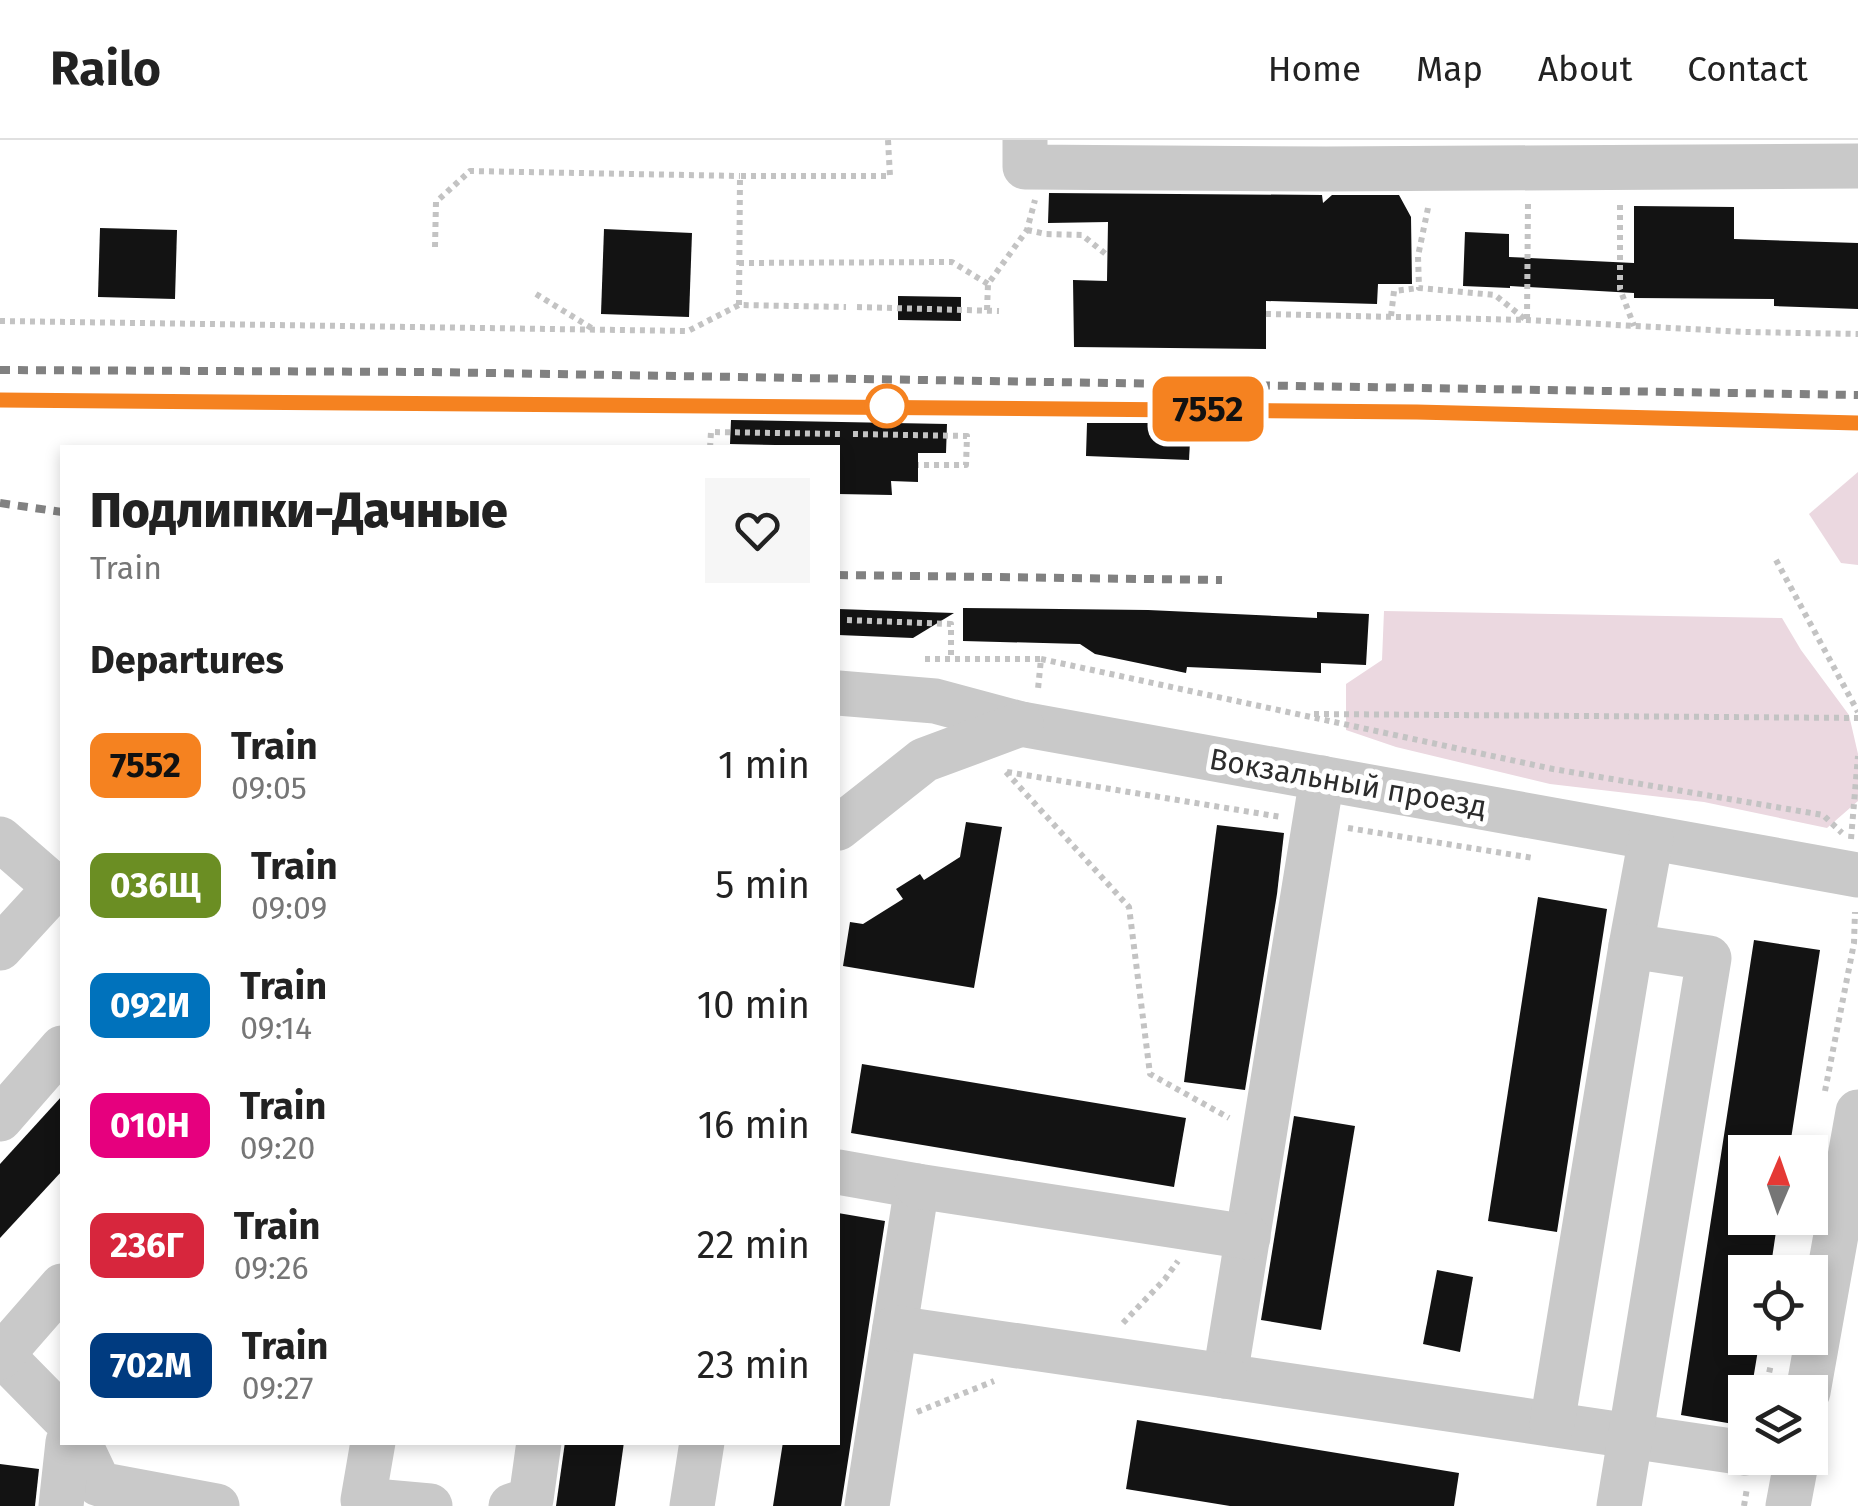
<!DOCTYPE html>
<html lang="en">
<head>
<meta charset="utf-8">
<style>
  :root { --surface:#fff; --page:#f6f6f6; --text:#222; --muted:#767676; --line:#e0e0e0 }
  body { margin:0; font-family:"Fira Sans",sans-serif; background:var(--page); color:var(--text); height:100vh; display:flex; flex-direction:column; font-size:38px; white-space:nowrap }
  * { box-sizing:border-box; margin:0 }
  p { font-size:32px; color:var(--muted) }
  .icon { flex:none; width:55px; height:55px; fill:none; stroke:currentColor; stroke-width:2; stroke-linecap:round; stroke-linejoin:round }
  .map { position:relative; flex:1; overflow:hidden }
  .details { position:absolute; left:60px; top:305px; width:780px; height:1000px; display:flex; flex-direction:column; background:var(--surface); border-radius:0px; box-shadow:0 5px 15px #0003 }
  .details>* { flex:none }
  .badge { padding:0 20px; border-radius:15px; font-size:35px; line-height:65px }
  .needle { width:65px; rotate:2deg }
  .fabs { position:absolute; left:1728px; top:995px; display:grid; gap:20px }
  .fabs a { display:grid; place-items:center; width:100px; height:100px; border-radius:0px; background:var(--surface); box-shadow:0 5px 15px #0003; font-size:50px }
  .map>.badge { position:absolute; translate:-50% -50%; box-shadow:0 0 0 5px #fff }
  h2 { padding:0 30px; font-size:38px; line-height:90px }
  .round { display:grid; place-items:center; flex:none; width:105px; height:105px; border-radius:0px; background:var(--page) }
  .head { display:flex; align-items:center; justify-content:space-between; height:170px; padding:0 30px }
  h1 { font-size:48px; font-weight:800; line-height:75px }
  ul { padding:0; list-style:none }
  li { display:flex; align-items:center; gap:30px; height:120px; padding:0 30px }
  li div { flex:1 }
  li b { display:block; font-size:38px }
  li em { font-style:normal }
  li .badge { min-width:110px; font-weight:700; text-align:center }
  header { display:flex; align-items:center; gap:60px; box-sizing:border-box; height:140px; padding:0 50px; background:var(--surface); border-bottom:2px solid var(--line) }
  header strong { font-size:48px }
  nav { display:flex; gap:55px; margin-inline-start:auto; font-size:35px }
  .map>svg:first-child { display:block }
  .green { fill:#ebd8e0 }
  .building { fill:#131313 }
  .lines { fill:none; stroke-linecap:round; stroke-linejoin:round }
  .path { stroke:#c3c3c3; stroke-width:6; stroke-dasharray:5 5; stroke-linecap:butt }
  .minor { stroke:#c9c9c9; stroke-width:45 }
  .rail { stroke:#818181; stroke-width:8; stroke-dasharray:10 8; stroke-linecap:butt }
  .line-casing { stroke:#fff; stroke-width:22 }
  .line { stroke:#f58220; stroke-width:15 }
  .stop-dot { fill:#fff; stroke:#f58220; stroke-width:5 }
  .labels { text-anchor:middle; dominant-baseline:central; stroke-width:10; stroke-linejoin:round; paint-order:stroke }
  .street-label { font-size:30px; fill:#2c2c2c; stroke:#fff }
</style>
</head>
<body>
<header>
<strong>Railo</strong>
<nav><a>Home</a><a>Map</a><a>About</a><a>Contact</a></nav>
</header>
<div class="map">
<svg width="1858" height="1366" viewBox="0 0 1858 1366">
  <rect width="100%" height="100%" fill="#fff"/>
  <g class="green">
    <polygon points="1858,332 1858,425 1841,423 1809,374"/>
    <polygon points="1384,471 1782,478 1801,510 1849,575 1858,614 1858,661 1827,688 1704,662 1550,644 1396,607 1346,590 1346,544 1382,520"/>
  </g>
  <g class="building">
    <polygon points="1049,53 1322,55 1323,63 1332,55 1399,55 1411,77 1412,144 1378,144 1377,164 1266,161 1266,209 1074,207 1073,140 1107,141 1108,82 1048,83"/>
    <polygon points="1634,66 1734,67 1734,99 1858,103 1858,169 1774,166 1774,159 1634,158 1634,153 1510,146 1510,148 1463,146 1465,92 1509,94 1509,117 1634,123"/>
    <polygon points="100,88 177,90 175,159 98,157"/>
    <polygon points="604,89 692,93 689,177 601,174"/>
    <polygon points="898,156 961,157 961,181 898,180"/>
    <polygon points="731,280 947,284 946,313 918,313 918,342 891,341 892,355 838,354 838,308 776,308 776,305 730,304"/>
    <polygon points="1087,283 1191,283 1189,320 1086,316"/>
    <polygon points="963,468 1148,470 1317,478 1317,472 1369,474 1366,525 1321,523 1321,533 1187,527 1186,533 1095,514 1080,504 963,501"/>
    <polygon points="838,469 954,473 913,498 838,495"/>
    <polygon points="966,682 1002,687 974,848 843,826 850,782 863,784 903,759 896,749 920,734 924,740 960,717"/>
    <polygon points="1217,685 1284,693 1277,754 1245,950 1184,942"/>
    <polygon points="1538,757 1607,769 1557,1092 1488,1081"/>
    <polygon points="1754,800 1820,810 1789,1012 1745,1012 1745,1078 1778,1078 1770,1132 1745,1132 1745,1198 1760,1198 1751,1252 1745,1252 1745,1286 1681,1275"/>
    <polygon points="862,924 1186,978 1174,1047 851,993"/>
    <polygon points="62,956 62,1031 0,1098 0,1024"/>
    <polygon points="1294,976 1355,986 1321,1190 1261,1180"/>
    <polygon points="838,1073 885,1081 841,1366 773,1366 783,1302 838,1302"/>
    <polygon points="1437,1130 1473,1137 1460,1212 1423,1204"/>
    <polygon points="1137,1280 1459,1333 1454,1366 1230,1366 1126,1349"/>
    <polygon points="565,1302 624,1302 615,1366 556,1366"/>
    <polygon points="0,1324 39,1329 35,1366 0,1366"/>
  </g>
  <g class="lines">
    <g class="path">
      <polyline points="1620,65 1620,149 1634,186"/>
      <polyline points="1428,68 1418,116 1419,148 1495,155 1526,180"/>
      <polyline points="1027,90 1046,94 1082,95 1107,115"/>
      <polyline points="435,107 436,62 470,31 740,36"/>
      <polyline points="739,123 952,122 988,144"/>
      <polyline points="536,154 593,189"/>
      <polyline points="739,165 740,36 890,36 888,0"/>
      <polyline points="857,167 999,171"/>
      <polyline points="987,170 988,144 1027,90 1035,60"/>
      <polyline points="1266,174 1527,180 1745,192 1858,194"/>
      <polyline points="1391,176 1394,151 1419,148"/>
      <polyline points="1527,179 1528,62"/>
      <polyline points="0,181 688,191 739,165 846,167"/>
      <polyline points="853,294 967,296 966,325 918,325"/>
      <polyline points="710,308 711,292 841,294"/>
      <polyline points="1776,420 1858,572"/>
      <polyline points="847,480 951,484 951,519"/>
      <polyline points="925,519 1041,519 1038,549"/>
      <polyline points="1041,519 1553,629 1823,675 1842,693"/>
      <polyline points="1314,574 1858,578"/>
      <polyline points="1006,632 1129,767 1150,934 1229,978"/>
      <polyline points="1007,632 1281,677"/>
      <polyline points="1348,688 1533,718"/>
      <polyline points="1851,699 1858,616"/>
      <polyline points="1825,951 1854,803 1855,772"/>
      <polyline points="1123,1183 1165,1139 1178,1121"/>
      <polyline points="1765,1252 1771,1224"/>
      <polyline points="917,1272 994,1241"/>
      <polyline points="1744,1366 1747,1348"/>
    </g>
    <g class="minor">
      <polyline points="1025,0 1025,27 1326,29 1858,26"/>
      <polyline points="838,553 935,561 1021,584 1858,735"/>
      <polyline points="1322,638 1225,1236 1745,1313"/>
      <polyline points="838,688 924,620 1021,584"/>
      <polyline points="0,699 62,753"/>
      <polyline points="1631,806 1651,698"/>
      <polyline points="0,808 56,747"/>
      <polyline points="0,979 62,908"/>
      <polyline points="838,1032 917,1046 867,1366"/>
      <polyline points="917,1046 1248,1097"/>
      <polyline points="895,1188 1225,1236"/>
      <polyline points="2,1215 62,1276"/>
      <polyline points="0,1217 62,1146"/>
      <polyline points="1808,1252 1858,972"/>
      <polyline points="1552,1284 1631,806 1709,818 1619,1366"/>
      <polyline points="79,1302 99,1344 217,1366"/>
      <polyline points="373,1302 363,1360 430,1366"/>
      <polyline points="61,1366 68,1302"/>
      <polyline points="511,1366 531,1359 539,1302"/>
      <polyline points="692,1366 702,1302"/>
      <polyline points="1788,1366 1797,1318"/>
    </g>
    <g class="rail">
      <polyline points="0,230 427,232 1858,255"/>
      <polyline points="0,260 1417,272 1858,283"/>
      <polyline points="0,363 62,372"/>
      <polyline points="838,435 1222,440"/>
    </g>
  </g>
  <g class="lines">
    <g class="line-casing">
      <polyline id="line" points="0,260 1417,272 1858,283"/>
    </g>
    <use href="#line" class="line"/>
  </g>
  <circle class="stop-dot" cx="887" cy="266" r="20"/>
  <g class="labels">
    <g class="street-label">
      <text transform="translate(1348 643) rotate(10)">Вокзальный проезд</text>
    </g>
  </g>
</svg>
<div class="fabs">
<a><svg class="needle" viewBox="-14 -14 28 28"><path d="M0-13l5 13h-10z" fill="#e53935"/><path d="M0 13l5-13h-10z" fill="#767676"/></svg></a>
<a><svg class="icon" aria-label="locate" viewBox="0 0 24 24"><circle cx="12" cy="12" r="6"/><path d="M12 2v4M12 18v4M2 12h4M18 12h4"/></svg></a>
<a><svg class="icon" aria-label="layers" viewBox="0 0 24 24"><path d="M12 4l9 5-9 5-9-5zM3 14l9 5 9-5"/></svg></a>
</div>
<b class="badge" style="left:1208px;top:269px;background:#f58220;color:#111">7552</b>
<section class="details">
<div class="head"><div><h1>Подлипки-Дачные</h1><p>Train</p></div><a class="round"><svg class="icon" aria-label="heart" viewBox="0 0 24 24"><path d="M12 20l-8-8c-3-5 5-10 8-4 3-6 11-1 8 4z"/></svg></a></div>
<h2>Departures</h2>
<ul>
<li><span class="badge" style="background:#f58220;color:#111">7552</span><div><b>Train</b><p>09:05</p></div><em>1 min</em></li>
<li><span class="badge" style="background:#6b8e23;color:#fff">036Щ</span><div><b>Train</b><p>09:09</p></div><em>5 min</em></li>
<li><span class="badge" style="background:#0072bc;color:#fff">092И</span><div><b>Train</b><p>09:14</p></div><em>10 min</em></li>
<li><span class="badge" style="background:#e6007e;color:#fff">010Н</span><div><b>Train</b><p>09:20</p></div><em>16 min</em></li>
<li><span class="badge" style="background:#d7263d;color:#fff">236Г</span><div><b>Train</b><p>09:26</p></div><em>22 min</em></li>
<li><span class="badge" style="background:#003b80;color:#fff">702М</span><div><b>Train</b><p>09:27</p></div><em>23 min</em></li>
</ul>
</section>
</div>
</body>
</html>
